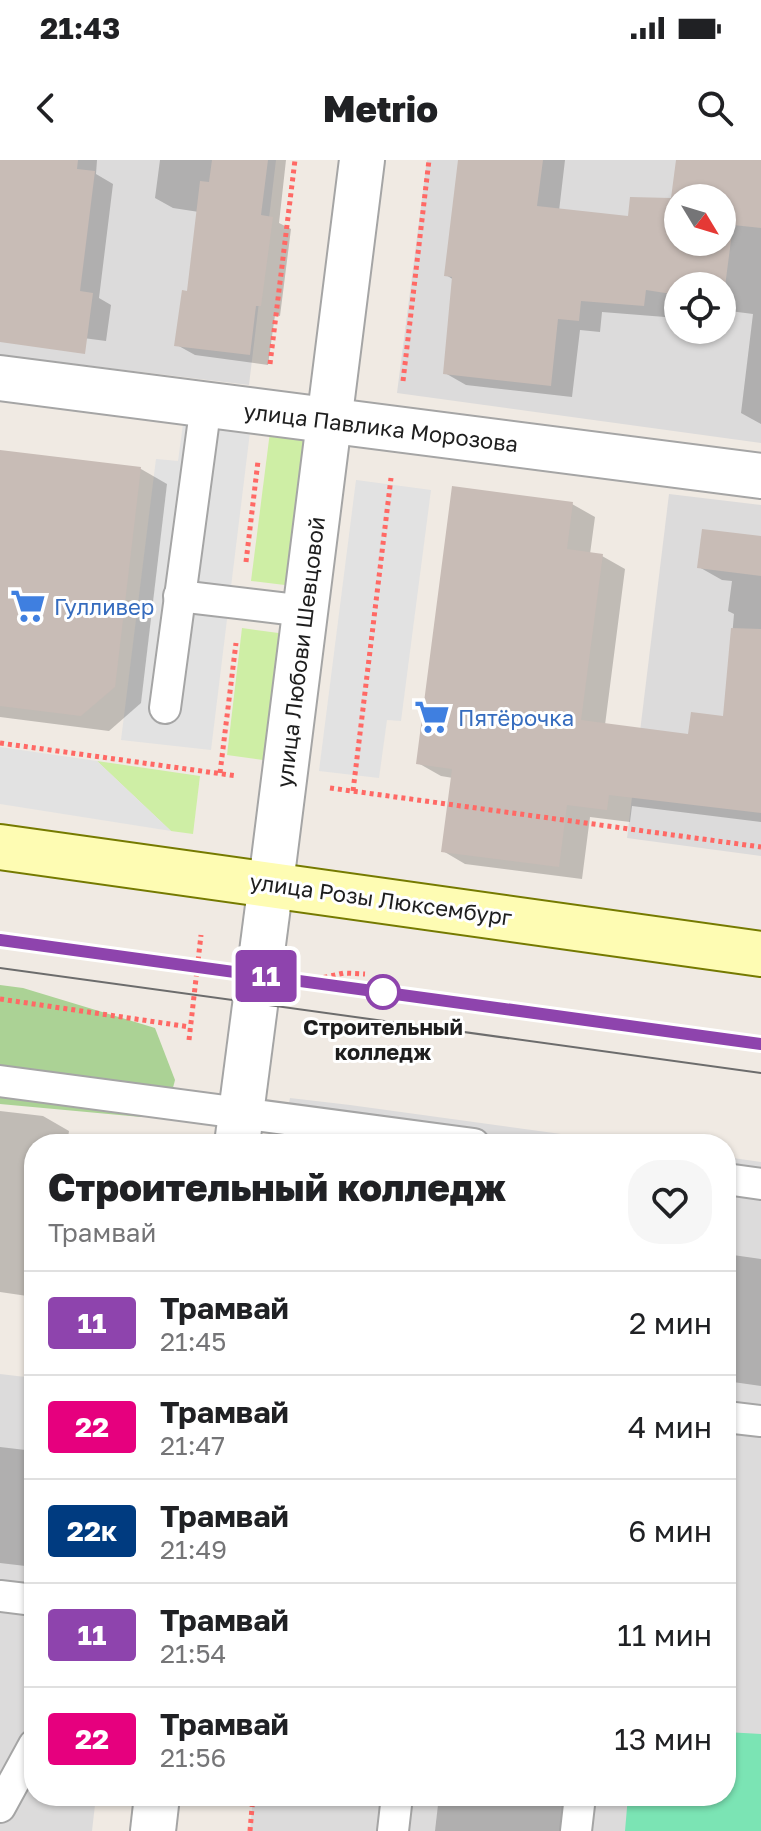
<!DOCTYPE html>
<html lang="ru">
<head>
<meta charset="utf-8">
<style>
  :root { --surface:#fff; --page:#f6f6f6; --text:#202124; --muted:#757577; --line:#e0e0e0 }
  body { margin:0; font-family:"Golos Text",sans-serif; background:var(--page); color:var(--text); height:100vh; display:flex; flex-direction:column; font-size:30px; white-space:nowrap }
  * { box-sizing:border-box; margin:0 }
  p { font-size:26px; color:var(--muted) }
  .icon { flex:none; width:44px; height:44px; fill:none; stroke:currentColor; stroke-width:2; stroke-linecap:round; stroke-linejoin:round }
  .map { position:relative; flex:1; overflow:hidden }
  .details { position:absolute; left:24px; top:974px; width:712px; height:672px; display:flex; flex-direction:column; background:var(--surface); border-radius:32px; box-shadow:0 2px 6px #0004 }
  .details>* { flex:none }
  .badge { padding:0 16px; border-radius:6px; font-size:28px; line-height:52px }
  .needle { width:52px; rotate:128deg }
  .controls { position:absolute; left:664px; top:24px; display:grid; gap:16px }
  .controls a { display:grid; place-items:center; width:72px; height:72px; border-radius:50%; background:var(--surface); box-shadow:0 2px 6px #0004; font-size:40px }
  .map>.badge { position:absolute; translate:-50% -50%; box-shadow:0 0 0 4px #fff }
  .round { display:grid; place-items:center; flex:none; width:84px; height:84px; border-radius:32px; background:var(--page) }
  .head { display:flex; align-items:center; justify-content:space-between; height:136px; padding:0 24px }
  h1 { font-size:38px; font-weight:800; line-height:60px }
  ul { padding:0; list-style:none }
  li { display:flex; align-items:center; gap:24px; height:104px; padding:0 24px; border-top:2px solid var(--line) }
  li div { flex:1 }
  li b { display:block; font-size:30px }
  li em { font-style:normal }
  li .badge { min-width:88px; font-weight:700; text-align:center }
  .status { display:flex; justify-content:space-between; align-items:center; height:56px; padding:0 40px; background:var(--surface); direction:ltr }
  .status svg { height:22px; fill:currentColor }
  header { display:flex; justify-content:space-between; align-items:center; height:104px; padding:0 24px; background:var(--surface); font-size:36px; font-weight:800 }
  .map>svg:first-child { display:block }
  .residential { fill:#dcdbdb; fill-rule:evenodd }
  .grass { fill:#ceeea5 }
  .forest { fill:#abd295 }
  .pitch { fill:#7be4b4 }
  .parking { fill:#e2e2e2 }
  .shadow { fill:#0003; fill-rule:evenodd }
  .building { fill:#c8bcb6; fill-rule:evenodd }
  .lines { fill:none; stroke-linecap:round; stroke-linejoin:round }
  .service-casing { stroke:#a5a5a5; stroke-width:34 }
  .minor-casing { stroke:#a5a5a5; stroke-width:48 }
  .tertiary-casing { stroke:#a5a5a5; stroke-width:48 }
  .secondary-casing { stroke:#757a00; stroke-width:48 }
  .path { stroke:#ff6965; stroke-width:5; stroke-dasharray:4 4; stroke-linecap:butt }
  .service { stroke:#fff; stroke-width:30 }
  .minor { stroke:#fff; stroke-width:44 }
  .tertiary { stroke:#fff; stroke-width:44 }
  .secondary { stroke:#fefcb3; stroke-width:44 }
  .tram { stroke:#6c6c6c; stroke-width:2 }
  .line-casing { stroke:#fff; stroke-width:18 }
  .line { stroke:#8e44ad; stroke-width:12 }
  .stop-dot { fill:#fff; stroke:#8e44ad; stroke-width:4 }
  .labels { text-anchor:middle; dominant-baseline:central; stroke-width:6; stroke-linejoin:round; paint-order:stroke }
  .street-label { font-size:22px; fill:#1e1e1e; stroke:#fff }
  .shop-label { font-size:22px; fill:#366cbe; stroke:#fff; text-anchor:start }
  .stop-label { font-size:22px; font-weight:bold; fill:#1e1e1e; stroke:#fff }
</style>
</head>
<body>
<div class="status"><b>21:43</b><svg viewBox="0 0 49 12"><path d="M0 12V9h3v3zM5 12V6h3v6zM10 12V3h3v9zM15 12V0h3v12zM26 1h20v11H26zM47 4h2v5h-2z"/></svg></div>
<header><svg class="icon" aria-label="back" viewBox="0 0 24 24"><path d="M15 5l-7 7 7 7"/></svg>Metrio<svg class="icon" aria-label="search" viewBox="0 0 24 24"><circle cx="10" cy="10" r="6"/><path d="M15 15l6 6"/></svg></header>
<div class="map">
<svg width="761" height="1671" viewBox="0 0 761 1671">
  <rect width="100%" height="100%" fill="#f0eae3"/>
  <g class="residential">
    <polygon points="0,0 276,0 249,225 0,195"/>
    <path d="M 427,0 L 761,0 L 761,283 L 397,233 ZM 678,38 L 722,38 L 722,82 L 678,82 ZM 678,126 L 722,126 L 722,170 L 678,170 Z"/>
    <polygon points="669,334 761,345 761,696 627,678"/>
    <polygon points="290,938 350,945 634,984 311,984 286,959"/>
    <polygon points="726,997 761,1002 761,1671 250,1671 253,1636 726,1636"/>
    <polygon points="0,1214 34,1218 34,1636 96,1636 92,1671 0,1671"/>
  </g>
  <g class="grass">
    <polygon points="271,264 313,270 293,426 251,421"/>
    <polygon points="242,468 286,474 270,601 227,595"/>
    <polygon points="97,601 200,616 193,674 171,671"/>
  </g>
  <polygon class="forest" points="0,825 23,828 155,868 175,920 168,947 141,957 0,944"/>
  <polygon class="pitch" points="726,1572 761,1574 761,1671 625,1671 628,1636 726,1636"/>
  <g class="parking">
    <polygon points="183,264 250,272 211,590 121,580 156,299 178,301"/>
    <polygon points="356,320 431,330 401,561 387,560 379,618 319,611"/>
    <polygon points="0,587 97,601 171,671 0,644"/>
  </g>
  <g class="shadow">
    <polygon points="0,0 97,0 96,14 113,24 99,138 111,145 106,181 0,167"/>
    <polygon points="160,0 286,0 279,63 291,69 280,156 275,155 268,205 195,195 177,185 188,133 199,52 173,48 155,38"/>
    <path d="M 460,0 L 565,0 L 559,51 L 630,58 L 673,40 L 678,0 L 761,0 L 761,264 L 741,253 L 753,154 L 722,150 L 722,126 L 678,126 L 678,143 L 667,141 L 665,157 L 602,152 L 600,172 L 580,170 L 572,237 L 466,225 L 445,213 L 454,120 L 446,115 ZM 678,38 L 722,38 L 722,82 L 678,82 Z"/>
    <polygon points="0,292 141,309 167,324 141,543 109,571 0,557"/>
    <polygon points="572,344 595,357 590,394 602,396 625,409 605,565 690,576 725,558 734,454 728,451 732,421 722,420 699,407 761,378 761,662 632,646 630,662 590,657 582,719 465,704 443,691 453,618 441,616 418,603"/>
    <polygon points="0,951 43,956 69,971 67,984 34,984 34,1137 0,1132"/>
    <polygon points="726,1094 761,1099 761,1226 726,1221"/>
    <polygon points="0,1287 34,1291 34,1407 0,1403"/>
    <polygon points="439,1636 587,1636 583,1671 435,1671"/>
  </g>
  <g class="building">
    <polygon points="0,0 78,0 77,9 95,11 80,131 93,133 85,194 0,182"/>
    <polygon points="212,0 268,0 261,55 273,57 261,146 256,146 250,195 174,186 182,130 187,131 200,21 209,22"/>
    <path d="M 458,0 L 543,0 L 537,46 L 628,56 L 630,37 L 671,38 L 676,0 L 761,0 L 761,68 L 733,65 L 723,142 L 722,126 L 678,126 L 678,135 L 646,130 L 644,146 L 581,141 L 579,161 L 558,159 L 551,226 L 443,214 L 452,117 L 444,116 ZM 678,38 L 722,38 L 722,82 L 678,82 Z"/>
    <polygon points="0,290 141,307 115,527 81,556 0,546"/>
    <polygon points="452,326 573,342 567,389 603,394 581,560 688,574 691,552 723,556 731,468 761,469 761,653 609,635 607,650 567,645 559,707 441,692 452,609 416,604"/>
    <polygon points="702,369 761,376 761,416 697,408"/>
  </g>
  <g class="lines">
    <g class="service-casing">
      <g id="service">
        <polyline points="179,436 305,451"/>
        <polyline points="165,548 206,244"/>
        <polyline points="0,921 474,984"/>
        <polyline points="726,1019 761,1024"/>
        <polyline points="726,1257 761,1261"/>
        <polyline points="0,1436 34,1440"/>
        <polyline points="0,1647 34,1585"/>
        <polyline points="393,1671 397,1636"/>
        <polyline points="576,1671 580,1636"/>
      </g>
    </g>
    <g class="minor-casing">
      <g id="minor">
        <polyline points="0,218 761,316"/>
        <polyline points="237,984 271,723"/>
        <polyline points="153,1671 157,1636"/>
      </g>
    </g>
    <g class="tertiary-casing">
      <polyline id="tertiary" points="271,723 362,0"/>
    </g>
    <g class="secondary-casing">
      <polyline id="secondary" points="0,687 761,794"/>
    </g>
    <g class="path">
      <polyline points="270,204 295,0"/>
      <polyline points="403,221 429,0"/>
      <polyline points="246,402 258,301"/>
      <polyline points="0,583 237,616"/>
      <polyline points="220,613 236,483"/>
      <polyline points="330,628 761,687"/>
      <polyline points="353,631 391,318"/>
      <polyline points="308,821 344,813 365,814"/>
      <polyline points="0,839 190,867"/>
      <polyline points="189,880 201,775"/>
      <polyline points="250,1671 253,1636"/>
    </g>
    <use href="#service" class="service"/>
    <use href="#minor" class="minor"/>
    <use href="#tertiary" class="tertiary"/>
    <use href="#secondary" class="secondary"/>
    <g class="tram">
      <polyline points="0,780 761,884"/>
      <polyline points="0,808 761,913"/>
    </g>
  </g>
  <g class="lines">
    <g class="line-casing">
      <polyline id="line" points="0,780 761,884"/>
    </g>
    <use href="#line" class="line"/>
  </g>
  <defs>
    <g id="supermarket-bare" transform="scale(2.76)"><path d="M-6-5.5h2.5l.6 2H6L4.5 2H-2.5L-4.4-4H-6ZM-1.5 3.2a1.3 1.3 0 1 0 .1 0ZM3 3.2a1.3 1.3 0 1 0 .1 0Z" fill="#3f7fe0" stroke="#fff" stroke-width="2.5" paint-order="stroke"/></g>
  </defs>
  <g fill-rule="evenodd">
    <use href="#supermarket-bare" x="28" y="446"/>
    <use href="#supermarket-bare" x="432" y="557"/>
  </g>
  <circle class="stop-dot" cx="383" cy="832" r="16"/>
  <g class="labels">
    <g class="street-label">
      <text transform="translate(381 267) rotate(7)">улица Павлика Морозова</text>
      <text transform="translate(300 492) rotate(-83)">улица Любови Шевцовой</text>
      <text transform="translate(381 739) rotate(8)">улица Розы Люксембург</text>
    </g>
    <g class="shop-label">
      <text x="54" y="446">Гулливер</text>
      <text x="458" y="557">Пятёрочка</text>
    </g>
    <g class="stop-label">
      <text x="383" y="866">Строительный<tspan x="383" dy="25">колледж</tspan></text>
    </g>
  </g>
</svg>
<div class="controls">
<a><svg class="needle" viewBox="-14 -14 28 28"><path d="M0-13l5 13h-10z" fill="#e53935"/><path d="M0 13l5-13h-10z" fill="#757577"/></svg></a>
<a><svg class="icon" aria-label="locate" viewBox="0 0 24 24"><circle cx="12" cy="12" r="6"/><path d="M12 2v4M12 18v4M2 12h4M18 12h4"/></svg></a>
</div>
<b class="badge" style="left:266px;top:816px;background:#8e44ad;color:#fff">11</b>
<section class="details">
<div class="head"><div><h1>Строительный колледж</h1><p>Трамвай</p></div><a class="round"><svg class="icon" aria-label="heart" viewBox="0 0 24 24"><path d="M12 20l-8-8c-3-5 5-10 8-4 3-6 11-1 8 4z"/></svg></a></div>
<ul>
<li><span class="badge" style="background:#8e44ad;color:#fff">11</span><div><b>Трамвай</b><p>21:45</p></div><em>2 мин</em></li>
<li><span class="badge" style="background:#e6007e;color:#fff">22</span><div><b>Трамвай</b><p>21:47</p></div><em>4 мин</em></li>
<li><span class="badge" style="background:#003b80;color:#fff">22к</span><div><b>Трамвай</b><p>21:49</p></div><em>6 мин</em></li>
<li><span class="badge" style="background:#8e44ad;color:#fff">11</span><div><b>Трамвай</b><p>21:54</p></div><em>11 мин</em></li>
<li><span class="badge" style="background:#e6007e;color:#fff">22</span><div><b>Трамвай</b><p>21:56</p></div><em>13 мин</em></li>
</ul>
</section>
</div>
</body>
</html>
